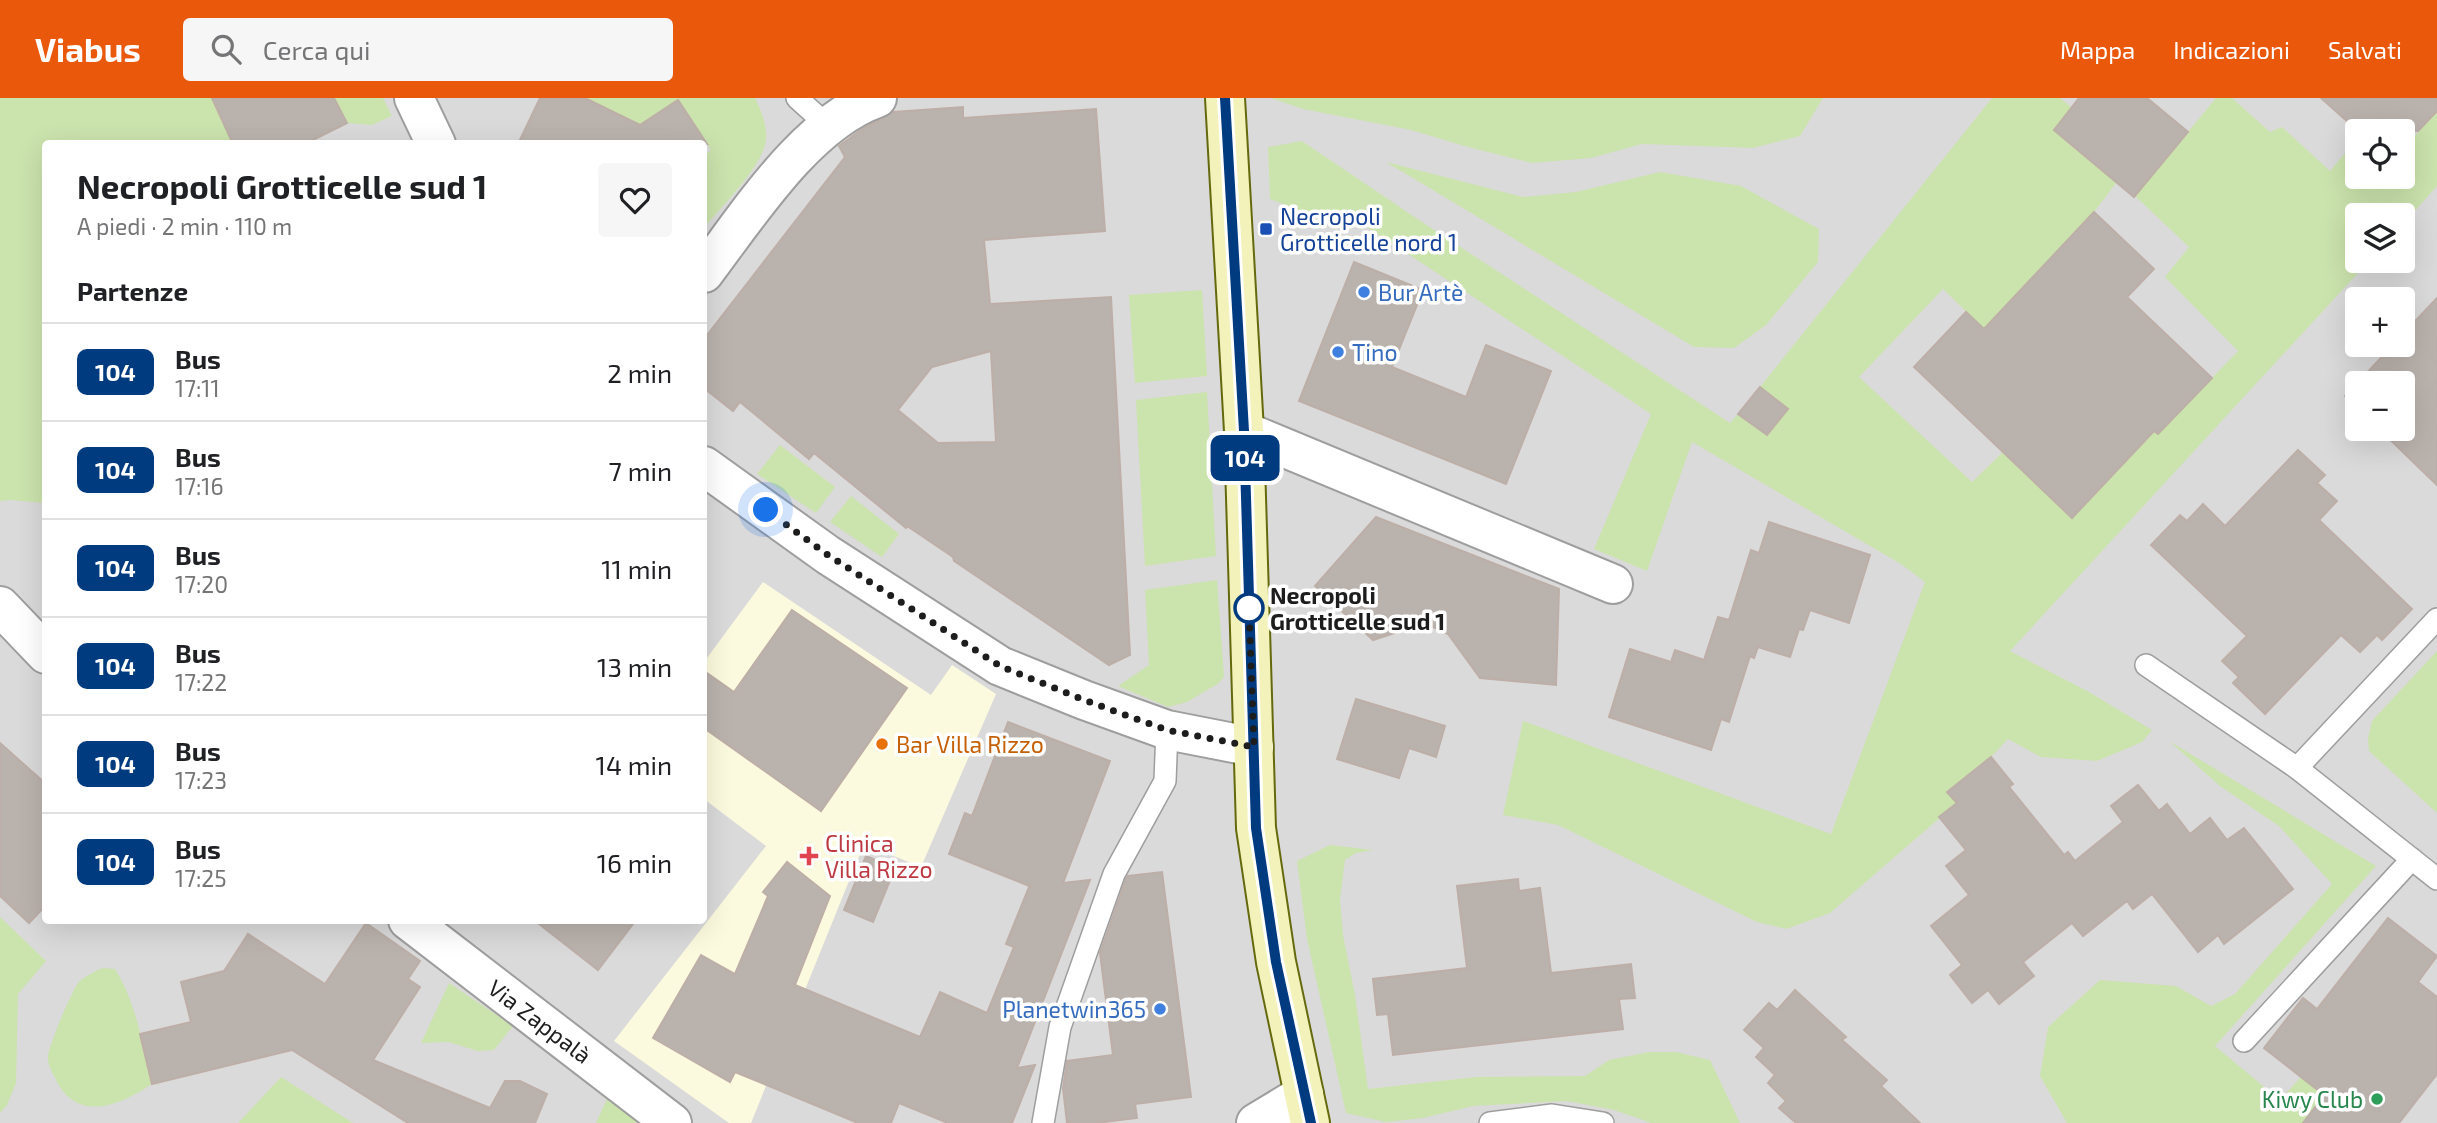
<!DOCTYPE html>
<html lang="it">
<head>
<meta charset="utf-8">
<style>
  :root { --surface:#fff; --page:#f6f6f6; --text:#202124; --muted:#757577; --line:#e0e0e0; --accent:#ea580c }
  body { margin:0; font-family:"Exo 2",sans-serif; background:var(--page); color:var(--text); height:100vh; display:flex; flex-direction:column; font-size:26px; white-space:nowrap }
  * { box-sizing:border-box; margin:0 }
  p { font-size:23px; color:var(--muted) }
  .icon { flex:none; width:38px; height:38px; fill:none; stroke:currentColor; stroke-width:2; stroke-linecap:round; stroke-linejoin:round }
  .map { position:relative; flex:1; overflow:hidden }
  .drawer { position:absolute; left:42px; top:42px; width:665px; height:784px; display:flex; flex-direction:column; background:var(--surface); border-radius:7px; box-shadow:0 7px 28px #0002 }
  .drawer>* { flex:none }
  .badge { padding:0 14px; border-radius:10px; font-size:24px; line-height:46px }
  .buttons { position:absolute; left:2345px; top:21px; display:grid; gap:14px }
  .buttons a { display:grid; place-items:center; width:70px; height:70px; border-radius:7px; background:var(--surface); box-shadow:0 7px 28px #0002; font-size:35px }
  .you { position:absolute; width:35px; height:35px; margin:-18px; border:5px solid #fff; border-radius:50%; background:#1a73e8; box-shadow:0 0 0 10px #1a73e833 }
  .map>.badge { position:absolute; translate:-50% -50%; box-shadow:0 0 0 4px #fff }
  h2 { padding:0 35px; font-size:26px; line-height:63px }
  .round { display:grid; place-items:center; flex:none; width:74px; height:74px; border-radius:7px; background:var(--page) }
  .head { display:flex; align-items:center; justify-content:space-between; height:119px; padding:0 35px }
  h1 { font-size:33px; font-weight:700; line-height:52px }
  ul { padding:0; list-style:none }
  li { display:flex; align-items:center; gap:21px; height:98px; padding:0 35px; border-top:2px solid var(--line) }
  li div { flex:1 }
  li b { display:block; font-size:26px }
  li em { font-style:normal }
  li .badge { min-width:77px; font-weight:700; text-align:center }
  header { display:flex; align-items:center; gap:42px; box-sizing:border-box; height:98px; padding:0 35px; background:var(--accent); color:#fff }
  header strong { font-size:33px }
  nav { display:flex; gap:38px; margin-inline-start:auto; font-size:24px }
  .search { width:490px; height:63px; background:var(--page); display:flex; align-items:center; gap:18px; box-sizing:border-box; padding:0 24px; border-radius:7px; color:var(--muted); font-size:26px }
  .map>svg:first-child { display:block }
  .residential { fill:#dbdada; fill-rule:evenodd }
  .education { fill:#fcfade }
  .grass { fill:#cbe3ad }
  .building { fill:#bab2ad; stroke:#bdafa7; stroke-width:2; fill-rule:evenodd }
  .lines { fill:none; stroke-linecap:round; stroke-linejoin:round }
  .lane-casing { stroke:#9e9e9e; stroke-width:24 }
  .street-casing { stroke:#9e9e9e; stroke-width:42 }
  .secondary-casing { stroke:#65690e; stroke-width:42 }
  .lane { stroke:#fff; stroke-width:21 }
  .street { stroke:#fff; stroke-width:38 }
  .secondary { stroke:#f3f2bb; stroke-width:38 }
  .line-casing { stroke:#fff; stroke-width:16 }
  .line { stroke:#003b80; stroke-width:10 }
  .walk { stroke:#1d1d1d; stroke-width:7; stroke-dasharray:0 12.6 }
  .transit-dot { fill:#1a4fb4; stroke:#fff; stroke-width:2.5 }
  .shop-dot { fill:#3f7fe0; stroke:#fff; stroke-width:2.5 }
  .stop-dot { fill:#fff; stroke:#003b80; stroke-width:3.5 }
  .food-dot { fill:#e8710a; stroke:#fff; stroke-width:2.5 }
  .health-dot { fill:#e0444e; stroke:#fff; stroke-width:2.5 }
  .leisure-dot { fill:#2e9e5b; stroke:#fff; stroke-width:2.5 }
  .labels { text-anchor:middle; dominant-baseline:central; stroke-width:7; stroke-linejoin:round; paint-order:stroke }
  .transit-label { font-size:23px; fill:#164399; stroke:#fff; text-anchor:start }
  .shop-label { font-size:23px; fill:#366cbe; stroke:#fff; text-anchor:start }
  .stop-label { font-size:23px; font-weight:bold; fill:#1d1d1d; stroke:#fff; text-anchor:start }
  .food-label { font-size:23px; fill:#c56008; stroke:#fff; text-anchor:start }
  .health-label { font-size:23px; fill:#be3a42; stroke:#fff; text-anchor:start }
  .street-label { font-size:23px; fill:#1d1d1d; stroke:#fff }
  .leisure-label { font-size:23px; fill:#27864d; stroke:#fff; text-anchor:end }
</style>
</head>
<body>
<header>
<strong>Viabus</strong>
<div class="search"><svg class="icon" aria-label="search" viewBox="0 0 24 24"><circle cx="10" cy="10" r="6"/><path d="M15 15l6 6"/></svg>Cerca qui</div>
<nav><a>Mappa</a><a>Indicazioni</a><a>Salvati</a></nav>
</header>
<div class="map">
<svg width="2437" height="1025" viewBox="0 0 2437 1025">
  <rect width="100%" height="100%" fill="#ede9e3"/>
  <path class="residential" d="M 0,0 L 2437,0 L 2437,1025 L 0,1025 ZM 2357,33 L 2403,33 L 2403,79 L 2357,79 ZM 46,46 L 704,46 L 704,822 L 46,822 ZM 2357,117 L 2403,117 L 2403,163 L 2357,163 ZM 2357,201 L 2403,201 L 2403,247 L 2357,247 ZM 2357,285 L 2403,285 L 2403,331 L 2357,331 Z"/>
  <polygon class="education" points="763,484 931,597 952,567 996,596 921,769 864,746 751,1025 729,1025 614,943 766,748 704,701 704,564"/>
  <g class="grass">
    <polygon points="0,0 212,0 233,45 46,46 45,405 10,402 0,403"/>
    <polygon points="334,0 383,0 392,18 372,27 347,25"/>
    <path d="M 585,0 L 755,0 C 762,14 769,32 765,47 C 758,73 721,109 704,130 L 704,57 L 711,52 L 678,2 L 622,39 Z"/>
    <polygon points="1271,0 1823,0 1800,38 1753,50 1642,46 1591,60 1532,65 1468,49 1411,32 1303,11"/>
    <polygon points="1992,0 2060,0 2072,10 2054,33 2117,84 2094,114 1984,231 1943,191 1859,279 1972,384 2003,354 2138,318 2158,336 2238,253 2165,179 2189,149 2135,98 2216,0 2232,0 2270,34 2282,29 2330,73 2357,41 2357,79 2403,79 2403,51 2437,13 2437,88 2403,126 2403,117 2357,117 2357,163 2369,163 2010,553 2089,594 2152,632 2142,644 2097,663 2041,659 2008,641 1991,659 1947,693 1957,705 1830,815 1786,831 1757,824 1558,727 1503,717 1523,623 1831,736 1925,484 1901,466 1692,344 1647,473 1594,451 1651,316 1364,127 1340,128 1270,101 1268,49 1302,43 1419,122 1730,325 1738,316 1767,337 1787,311 1760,289"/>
    <polygon points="1386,64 1523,99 1576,94 1660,74 1741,88 1819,131 1818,164 1766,227 1734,250 1694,249"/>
    <polygon points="1202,192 1207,278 1135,285 1129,197"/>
    <polygon points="1207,294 1216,458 1145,468 1136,302"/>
    <polygon points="780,347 835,389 816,415 757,376"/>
    <polygon points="851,398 899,436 882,459 830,424"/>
    <polygon points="1217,482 1224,579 1219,585 1187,604 1168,609 1118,588 1149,567 1145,492"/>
    <polygon points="2437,553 2437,715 2369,653 2368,640 2372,623"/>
    <polygon points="2169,643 2376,768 2215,948 2280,1002 2301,979 2324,998 2321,1025 2067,1025 2040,978 2048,929 2100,882 2176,888 2211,908 2235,896 2332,786 2279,728 2220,688"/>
    <polygon points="1330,747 1373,752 1356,755 1345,762 1340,801 1343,837 1355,897 1368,991 1476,979 1585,978 1609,962 1649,954 1676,954 1710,962 1740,1025 1652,1025 1614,1012 1567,1003 1473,1008 1423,1020 1386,1024 1346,1015 1307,841 1297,763"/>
    <polygon points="0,819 46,863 18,896 16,985 7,1007 0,1015"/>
    <path d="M 103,870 L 115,871 C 136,904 143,948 152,986 C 121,1007 79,1025 57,984 C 54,977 47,967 48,959 C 48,949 72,892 79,884 C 85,878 95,873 103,870 Z"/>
    <polygon points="449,885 513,928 494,952 478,953 448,944 421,945"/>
    <polygon points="281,979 353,1025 238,1025"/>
    <polygon points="608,999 640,1025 596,1025"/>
  </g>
  <g class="building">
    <polygon points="212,0 334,0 347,25 305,46 233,46"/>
    <polygon points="540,0 585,0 640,27 678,2 707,46 518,46"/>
    <polygon points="2079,0 2147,0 2188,34 2134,99 2054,32"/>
    <polygon points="2321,0 2437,0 2437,13 2418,33 2358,33"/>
    <path d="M 963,9 L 963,20 L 1096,11 L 1105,133 L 984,142 L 990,206 L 1111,199 L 1130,557 L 1109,567 L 954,463 L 953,459 L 907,428 L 906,430 L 814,355 L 809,361 L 740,304 L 733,313 L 704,290 L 704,241 L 845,59 L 839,48 L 862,31 L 893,14 ZM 991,253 L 996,344 L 938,345 L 898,312 L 932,269 Z"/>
    <polygon points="2094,114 2154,171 2127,199 2212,280 2158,336 2154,333 2072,420 1914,269 1966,214 1984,231"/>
    <polygon points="1354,164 1423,192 1392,269 1466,299 1486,247 1551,273 1506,386 1299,303"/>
    <polygon points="2437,200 2437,387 2379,331 2403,331 2403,285 2357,285 2357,310 2345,298 2393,247 2403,247 2403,236"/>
    <polygon points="1760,289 1788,311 1767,337 1738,316"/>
    <polygon points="2298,352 2325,377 2317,385 2337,403 2319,422 2412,511 2382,542 2377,537 2360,554 2341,537 2265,616 2233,585 2239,579 2222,563 2247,538 2151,447 2180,417 2187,423 2203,406 2225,428"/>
    <polygon points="1376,419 1559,491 1556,587 1480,580 1448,536 1425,525 1373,542 1315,488"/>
    <polygon points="1769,424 1870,457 1849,525 1810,512 1803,532 1799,531 1790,559 1758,549 1754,560 1750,558 1729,624 1721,621 1711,652 1609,619 1630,551 1671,564 1675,552 1704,562 1718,519 1729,522 1751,452 1759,455"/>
    <polygon points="792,512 907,590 821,713 704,630 704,573 734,594"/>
    <polygon points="1356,601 1445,628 1436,659 1409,650 1399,680 1337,661"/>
    <polygon points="1008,624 1110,663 1063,785 1090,782 1017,970 1035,967 1012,1025 948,1025 899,1005 891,1025 858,1025 735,974 730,984 653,940 701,857 735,876 768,798 763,794 787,764 830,798 795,887 920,939 940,894 987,915 1014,849 1006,846 1029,789 1032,789 949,756 965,715 972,718"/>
    <polygon points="0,645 46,686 46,807 29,825 0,798"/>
    <polygon points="1991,659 2013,686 2009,689 2064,757 2068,754 2075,763 2123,724 2111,708 2138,687 2159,713 2167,706 2190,736 2210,720 2227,742 2244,730 2293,791 2224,846 2218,837 2198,854 2152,796 2133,811 2127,803 2083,838 2072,825 2023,864 2034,878 1999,906 1988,892 1972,905 1950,877 1962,867 1931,828 1969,797 1946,768 1966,752 1939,719 1957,705 1947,694"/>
    <polygon points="866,758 895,770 873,824 844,812"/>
    <polygon points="1162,774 1191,999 1135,1006 1137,1020 1096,1025 1067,1025 1063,990 1067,963 1113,957 1100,855 1126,781 1128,778"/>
    <polygon points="1518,781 1519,793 1540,790 1551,875 1631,866 1635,900 1619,901 1623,931 1393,957 1388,916 1377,917 1373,881 1467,870 1457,788"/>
    <polygon points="2388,820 2437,858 2418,884 2437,899 2437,976 2399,1025 2303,1025 2324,997 2264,950 2303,900 2317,911"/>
    <polygon points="534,822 636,822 598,872"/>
    <polygon points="366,825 420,863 408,881 420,889 373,962 490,1010 505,983 520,983 547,996 535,1025 408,1025 292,952 152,986 140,936 191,924 181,884 224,873 248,836 325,886"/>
    <polygon points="1795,892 1846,939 1842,942 1887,982 1881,988 1920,1025 1796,1025 1779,1010 1786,1003 1768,985 1775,977 1756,959 1764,950 1744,932 1769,905 1777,912"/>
  </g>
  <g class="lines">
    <g class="lane-casing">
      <g id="lane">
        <polyline points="797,0 828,28"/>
        <polyline points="2437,521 2297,670 2437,781"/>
        <polyline points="2146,567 2297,670"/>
        <polyline points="2244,943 2412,761"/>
        <polyline points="1043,1025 1060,929 1114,776 1165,683 1167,632"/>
        <polyline points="1490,1025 1552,1017 1603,1025"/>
      </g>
    </g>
    <g class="street-casing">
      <g id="street">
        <polyline points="414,0 436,46"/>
        <path d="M 704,175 C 748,117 806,25 877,0"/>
        <polyline points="1244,333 1613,486"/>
        <polyline points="704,368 828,457 1000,568 1084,602 1167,632 1254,649"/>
        <polyline points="0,508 46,556"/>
        <polyline points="408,822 672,1025"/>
        <polyline points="1256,1025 1304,996"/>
      </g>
    </g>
    <g class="secondary-casing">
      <polyline id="secondary" points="1225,0 1244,333 1256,730 1276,864 1310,1025"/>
    </g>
    <use href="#lane" class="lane"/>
    <use href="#street" class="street"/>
    <use href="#secondary" class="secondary"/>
  </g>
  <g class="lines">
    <g class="line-casing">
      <polyline id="line" points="1225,0 1244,333 1256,730 1276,864 1311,1025"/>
    </g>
    <use href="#line" class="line"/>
    <polyline class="walk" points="766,412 828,457 1000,568 1084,602 1167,632 1254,649 1249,510"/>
  </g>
  <rect class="transit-dot" x="1259" y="124" width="14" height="14" rx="3.5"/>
  <g class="shop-dot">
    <circle cx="1364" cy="194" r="7"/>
    <circle cx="1338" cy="254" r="7"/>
    <circle cx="1160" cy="911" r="7"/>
  </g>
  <circle class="stop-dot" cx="1249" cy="510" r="14"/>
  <circle class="food-dot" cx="882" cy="646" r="7"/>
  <path class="health-dot" d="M805.5 747.5h7v7h7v7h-7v7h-7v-7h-7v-7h7z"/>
  <circle class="leisure-dot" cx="2377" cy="1001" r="7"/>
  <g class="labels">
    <g class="transit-label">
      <text x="1280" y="118">Necropoli<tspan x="1280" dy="26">Grotticelle nord 1</tspan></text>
    </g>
    <g class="shop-label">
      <text x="1378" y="194">Bur Artè</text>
      <text x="1352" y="254">Tino</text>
      <text x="1146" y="911" text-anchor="end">Planetwin365</text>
    </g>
    <g class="stop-label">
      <text x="1270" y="497">Necropoli<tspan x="1270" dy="26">Grotticelle sud 1</tspan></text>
    </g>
    <g class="food-label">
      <text x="896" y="646">Bar Villa Rizzo</text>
    </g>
    <g class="health-label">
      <text x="825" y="745">Clinica<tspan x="825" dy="26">Villa Rizzo</tspan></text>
    </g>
    <g class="street-label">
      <text transform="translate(540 923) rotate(37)">Via Zappalà</text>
    </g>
    <g class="leisure-label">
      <text x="2363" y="1001">Kiwy Club</text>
    </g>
  </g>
</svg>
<div class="buttons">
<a><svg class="icon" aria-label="locate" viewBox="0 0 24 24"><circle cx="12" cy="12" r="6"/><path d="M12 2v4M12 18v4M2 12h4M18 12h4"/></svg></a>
<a><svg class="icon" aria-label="layers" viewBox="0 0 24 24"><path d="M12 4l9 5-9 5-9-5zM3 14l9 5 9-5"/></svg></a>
<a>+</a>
<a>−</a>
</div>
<div class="you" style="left:766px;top:412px"></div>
<b class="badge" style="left:1245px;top:360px;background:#003b80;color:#fff">104</b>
<section class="drawer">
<div class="head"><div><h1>Necropoli Grotticelle sud 1</h1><p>A piedi · 2 min · 110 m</p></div><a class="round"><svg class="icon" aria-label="heart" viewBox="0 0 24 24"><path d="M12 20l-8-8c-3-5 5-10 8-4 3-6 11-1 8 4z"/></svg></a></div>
<h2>Partenze</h2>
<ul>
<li><span class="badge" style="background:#003b80;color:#fff">104</span><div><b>Bus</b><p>17:11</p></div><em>2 min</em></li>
<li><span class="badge" style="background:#003b80;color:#fff">104</span><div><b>Bus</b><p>17:16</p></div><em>7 min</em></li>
<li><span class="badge" style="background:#003b80;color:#fff">104</span><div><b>Bus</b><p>17:20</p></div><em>11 min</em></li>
<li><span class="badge" style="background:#003b80;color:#fff">104</span><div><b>Bus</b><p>17:22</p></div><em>13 min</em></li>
<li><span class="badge" style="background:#003b80;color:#fff">104</span><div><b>Bus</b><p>17:23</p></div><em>14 min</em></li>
<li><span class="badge" style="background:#003b80;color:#fff">104</span><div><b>Bus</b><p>17:25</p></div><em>16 min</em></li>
</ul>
</section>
</div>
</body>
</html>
